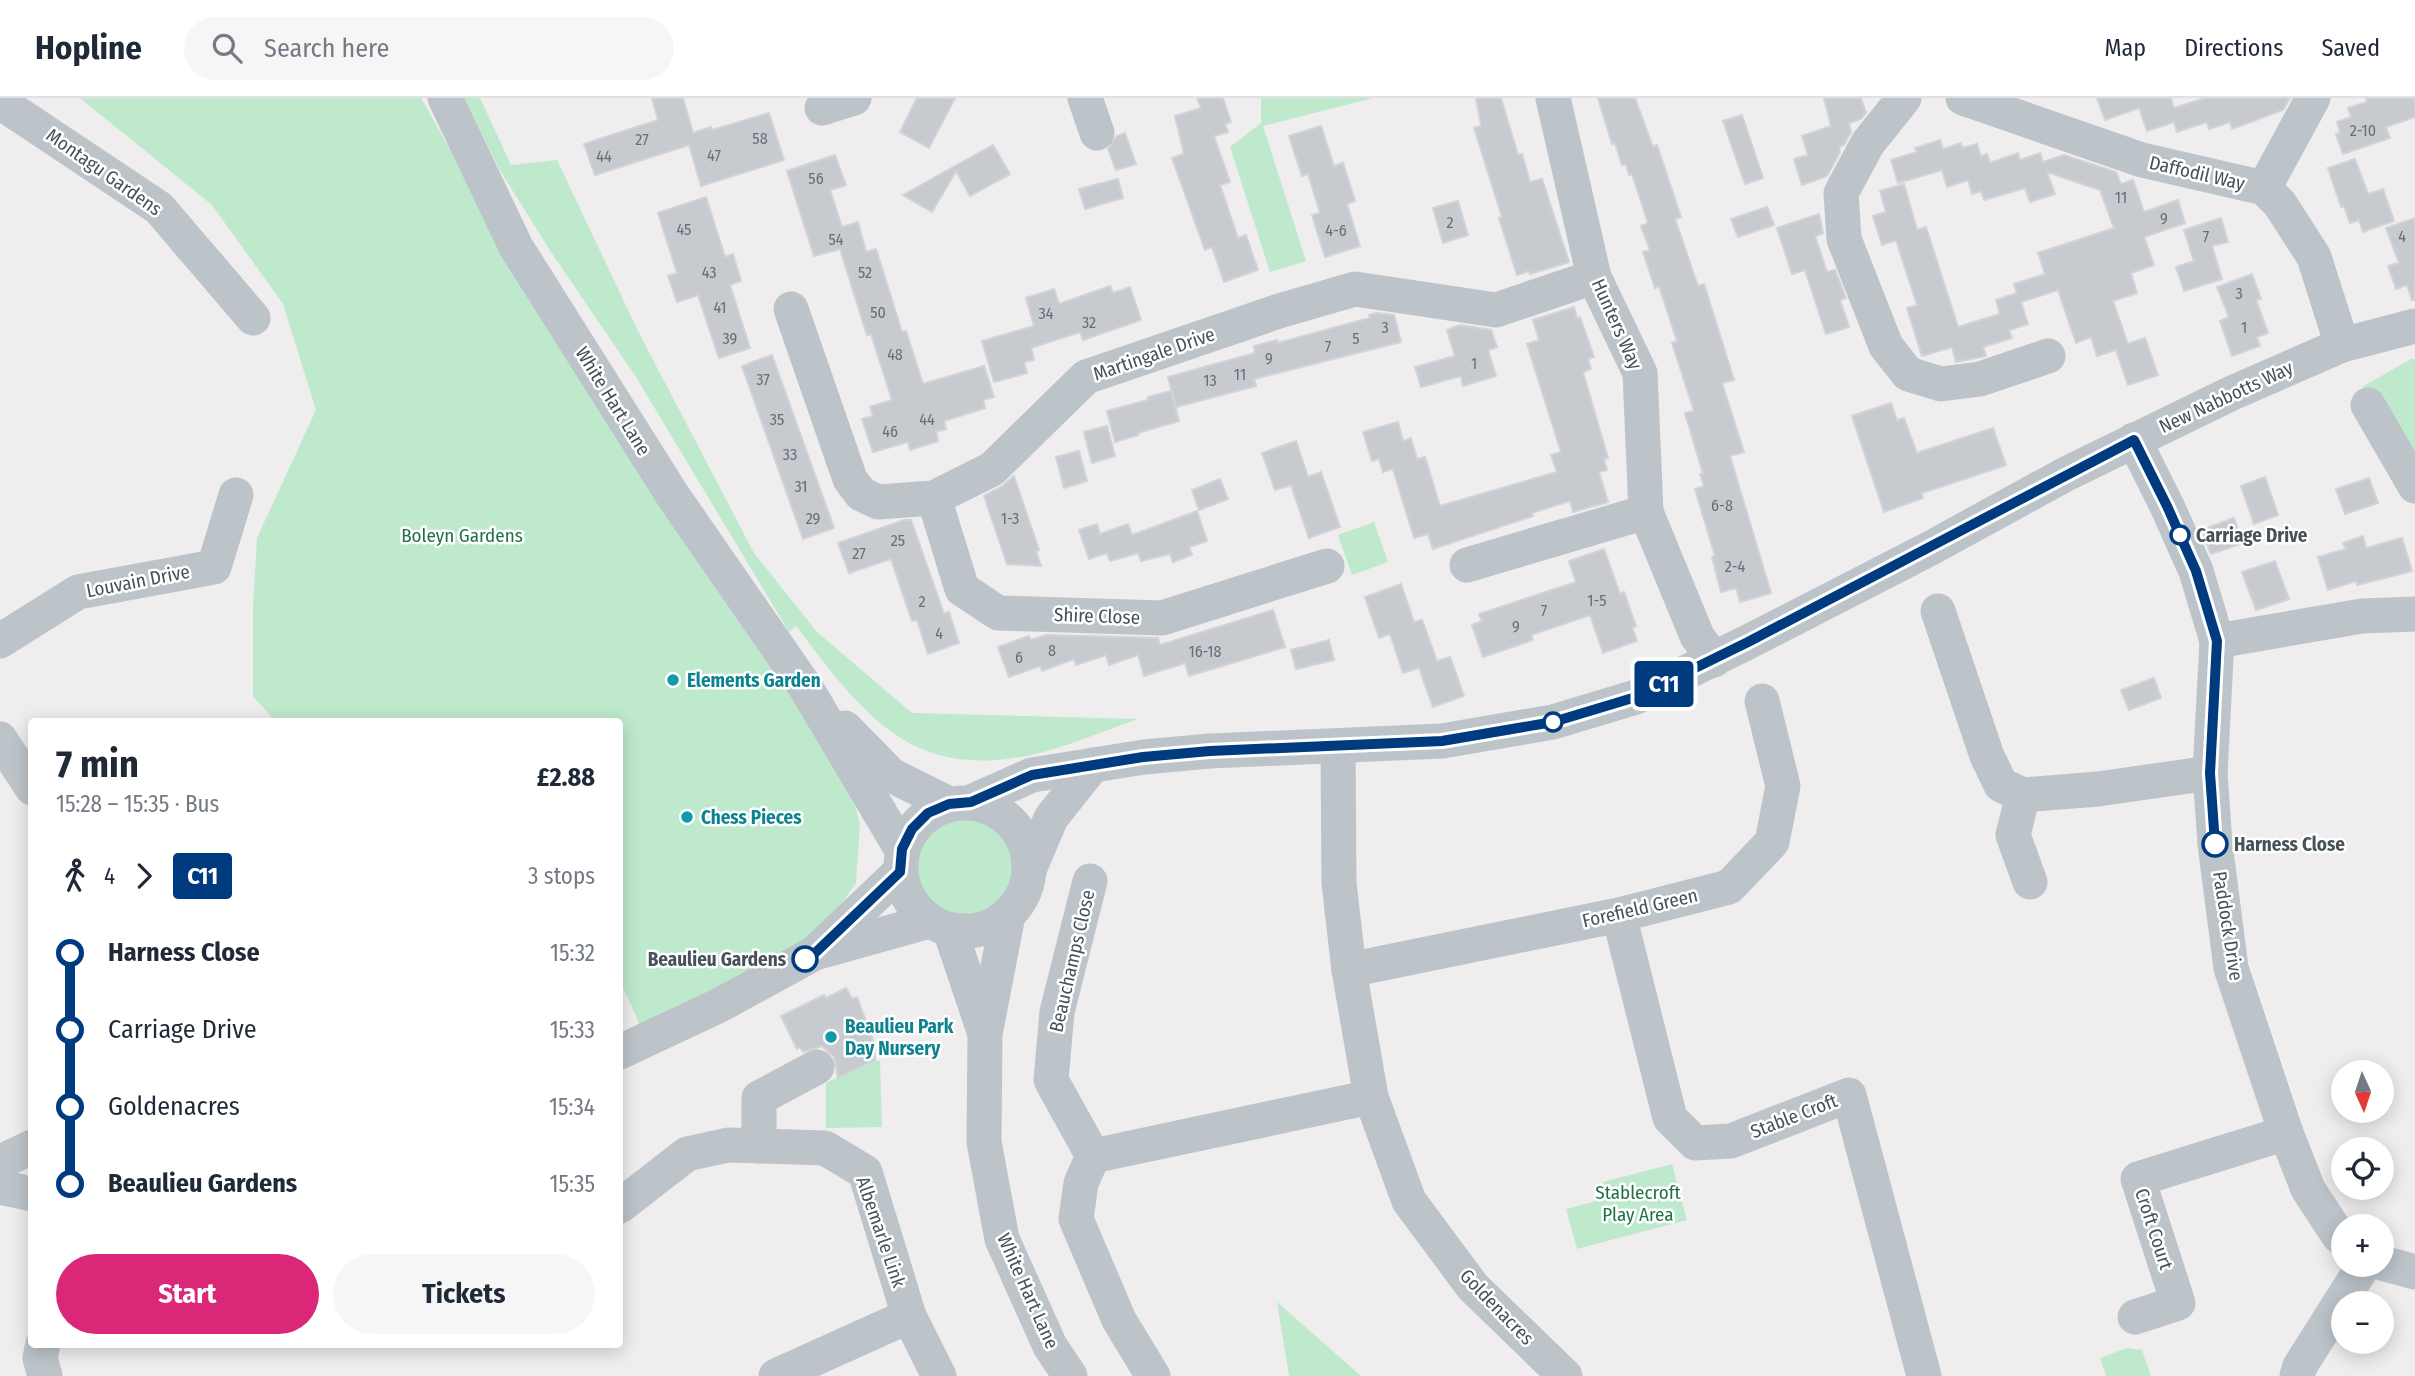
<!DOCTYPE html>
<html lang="en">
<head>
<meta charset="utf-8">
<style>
  :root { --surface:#fff; --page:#f6f6f7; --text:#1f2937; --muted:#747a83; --line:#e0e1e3; --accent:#db2777 }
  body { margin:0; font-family:"Fira Sans Condensed",sans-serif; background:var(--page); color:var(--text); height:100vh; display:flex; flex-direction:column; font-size:26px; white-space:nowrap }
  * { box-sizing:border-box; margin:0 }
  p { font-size:23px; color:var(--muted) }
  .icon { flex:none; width:38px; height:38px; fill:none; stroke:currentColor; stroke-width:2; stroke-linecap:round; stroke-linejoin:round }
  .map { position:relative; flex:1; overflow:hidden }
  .drawer { position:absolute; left:28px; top:620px; width:595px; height:630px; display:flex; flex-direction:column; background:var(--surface); border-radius:7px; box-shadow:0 4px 18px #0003 }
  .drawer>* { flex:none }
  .badge { padding:0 14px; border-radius:5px; font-size:24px; line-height:46px }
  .needle { width:46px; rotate:177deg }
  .buttons { position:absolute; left:2331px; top:962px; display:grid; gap:14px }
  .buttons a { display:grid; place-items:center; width:63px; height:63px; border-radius:50%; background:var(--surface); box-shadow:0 4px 18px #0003; font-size:35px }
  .map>.badge { position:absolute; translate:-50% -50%; box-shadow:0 0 0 4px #fff }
  .legs { display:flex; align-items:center; gap:10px; height:77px; padding:0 28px; font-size:23px }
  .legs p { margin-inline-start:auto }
  .overview { display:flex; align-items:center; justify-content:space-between; height:119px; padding:0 28px }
  h1 { font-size:38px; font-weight:700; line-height:52px }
  .primary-button { display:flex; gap:14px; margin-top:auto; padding:14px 28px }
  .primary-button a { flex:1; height:80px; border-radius:42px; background:var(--accent); color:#fff; font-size:28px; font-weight:700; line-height:80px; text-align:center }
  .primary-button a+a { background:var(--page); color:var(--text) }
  ul { padding:0 28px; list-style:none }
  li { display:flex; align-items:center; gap:24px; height:77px; font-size:26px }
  li i { display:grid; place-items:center; width:10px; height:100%; margin:0 9px; background:currentColor }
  li i::after { content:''; width:18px; height:18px; margin:-9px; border:5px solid; border-radius:50%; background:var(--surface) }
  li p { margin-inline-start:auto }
  li:first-child i { background:linear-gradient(#0000 50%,currentColor 0) }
  li:last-child i { background:linear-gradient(currentColor 50%,#0000 0) }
  header { display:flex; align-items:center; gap:42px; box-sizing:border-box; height:98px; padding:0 35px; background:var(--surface); border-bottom:2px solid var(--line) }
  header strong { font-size:33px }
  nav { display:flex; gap:38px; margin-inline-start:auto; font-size:24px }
  .search { width:490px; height:63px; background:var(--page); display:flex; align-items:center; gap:18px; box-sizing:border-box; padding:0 24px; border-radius:38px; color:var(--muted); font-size:26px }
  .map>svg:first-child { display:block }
  .green { fill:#bee9cd }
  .building { fill:#c7cacf; stroke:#d1d3d8; stroke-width:2 }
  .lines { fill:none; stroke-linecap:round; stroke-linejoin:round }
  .minor { stroke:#bcc4ca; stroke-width:35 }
  .line-1-casing { stroke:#fff; stroke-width:16 }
  .line-1 { stroke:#003b80; stroke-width:10 }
  .stop-1-dot { fill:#fff; stroke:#003b80; stroke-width:3.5 }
  .culture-dot { fill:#0f9aa8; stroke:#fff; stroke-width:2.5 }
  .labels { text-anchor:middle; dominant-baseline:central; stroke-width:5; stroke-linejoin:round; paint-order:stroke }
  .number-label { font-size:16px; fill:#676f76 }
  .street-label { font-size:19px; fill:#475158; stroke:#fff }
  .park-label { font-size:19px; fill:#207145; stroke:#fff }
  .stop-label { font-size:19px; font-weight:bold; fill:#475158; stroke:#fff; text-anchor:start }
  .culture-label { font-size:19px; font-weight:bold; fill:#0d838f; stroke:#fff; text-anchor:start }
</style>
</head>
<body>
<header>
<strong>Hopline</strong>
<div class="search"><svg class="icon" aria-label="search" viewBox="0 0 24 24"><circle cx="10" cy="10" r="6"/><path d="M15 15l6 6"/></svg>Search here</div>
<nav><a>Map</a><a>Directions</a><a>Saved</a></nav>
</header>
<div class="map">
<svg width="2415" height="1278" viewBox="0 0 2415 1278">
  <rect width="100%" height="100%" fill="#efeded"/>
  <g class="green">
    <polygon points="80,0 421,0 556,240 849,684 860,726 856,785 813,847 645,938 620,883 620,623 275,623 253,598 253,507 257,440 316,312 283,206 212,107"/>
    <path d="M 464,0 L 480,0 L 511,67 L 557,62 L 638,233 L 754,455 L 817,534 L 912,615 L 1138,621 C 1103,633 1067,649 1031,657 C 909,683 862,614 796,528 L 789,534 L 636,279 L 551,154 L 499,71 Z"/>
    <polygon points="1261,0 1373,0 1263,28 1306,163 1270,174 1230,49 1261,25"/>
    <polygon points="2411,261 2415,261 2415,376 2362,289"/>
    <polygon points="1374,424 1388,464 1352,477 1338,437"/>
    <circle cx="965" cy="769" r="50"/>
    <polygon points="875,962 880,963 882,1029 826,1030 826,985"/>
    <polygon points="1672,1066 1687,1122 1577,1151 1566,1111 1607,1100 1603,1084"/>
    <polygon points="1277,1204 1361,1278 1289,1278"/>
    <polygon points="2127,1250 2142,1252 2151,1278 2106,1278 2100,1260"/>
  </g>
  <g class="building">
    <polygon points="652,0 683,0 693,35 711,29 712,32 769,15 784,62 701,88 689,47 595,77 584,46 658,22"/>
    <polygon points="917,0 955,0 929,50 900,34"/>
    <polygon points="1197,0 1223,0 1231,24 1225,26 1228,34 1214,38 1230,84 1220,87 1238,140 1246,137 1258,172 1224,184 1212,149 1205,152 1172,60 1184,56 1175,18 1201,10"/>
    <polygon points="1476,0 1501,0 1518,57 1522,56 1530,84 1542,81 1569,164 1530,176 1529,173 1517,177 1499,120 1502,119 1474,30 1481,28"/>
    <polygon points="1598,0 1635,0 1653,49 1657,47 1681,119 1675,121 1698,188 1704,186 1734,282 1722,285 1744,354 1730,358 1771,495 1740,504 1736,490 1721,494 1712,459 1715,458 1695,391 1704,388 1700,376 1703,376 1685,315 1694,313 1672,245 1677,243 1659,188 1655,190 1643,154 1650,152 1641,128 1648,125 1632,76 1629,77 1626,66 1622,67 1615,45 1612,46"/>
    <polygon points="1824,0 1861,0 1866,15 1861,21 1849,25 1851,34 1844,47 1839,49 1840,54 1827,78 1802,87 1794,61 1808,57 1802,38 1831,28"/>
    <polygon points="2097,0 2171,0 2174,10 2205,0 2290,0 2283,12 2232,31 2230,24 2209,31 2207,24 2177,34 2174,24 2147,33 2139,10 2105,22"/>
    <polygon points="2366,0 2415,0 2415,19 2386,29 2390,40 2343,56 2336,36 2340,35 2337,24 2351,19 2348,10 2367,4"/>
    <polygon points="1742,17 1763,80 1745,86 1723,23"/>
    <polygon points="1321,28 1334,68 1343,65 1355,103 1347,106 1360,148 1325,159 1312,117 1320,115 1308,76 1302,78 1289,38"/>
    <polygon points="1125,35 1136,66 1116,72 1108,51 1117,38"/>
    <polygon points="1940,42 1943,51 1961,45 1962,50 1977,46 1981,58 1987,56 1990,65 2018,55 2020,62 2040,55 2043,64 2064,57 2116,74 2121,86 2133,82 2144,114 2178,102 2185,125 2144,139 2154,167 2131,175 2137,195 2113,203 2128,246 2145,240 2158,277 2128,287 2116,252 2097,258 2091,239 2076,245 2058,192 2021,204 2028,226 2009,232 2012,240 1983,249 1986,258 1956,264 1952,249 1922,258 1907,210 1917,207 1896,142 1882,147 1873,118 1886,114 1880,93 1904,86 1917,132 1926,129 1958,229 2000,216 1996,202 2017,195 2014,186 2045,176 2038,155 2114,130 2100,92 2047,74 2055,96 2030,104 2025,90 1984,102 1981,93 1972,96 1968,82 1947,89 1942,72 1898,85 1891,62 1917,54 1915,50"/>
    <polygon points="993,47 1010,76 970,98 956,73 932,114 903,97"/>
    <polygon points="835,57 846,87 830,92 842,129 858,124 866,154 876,151 902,234 906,233 923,286 984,268 994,299 983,302 985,310 944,323 946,331 936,334 938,343 910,352 908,344 873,354 862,321 873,318 870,309 892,302 871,236 867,237 840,151 814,158 787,73"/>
    <polygon points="2355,61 2368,96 2383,91 2394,123 2363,134 2359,122 2350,125 2344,108 2341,109 2328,70"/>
    <polygon points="1118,81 1123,100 1085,111 1079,91"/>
    <polygon points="706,99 725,159 733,156 741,183 730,187 750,250 719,260 698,197 677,204 668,178 677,175 658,115"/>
    <polygon points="1458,103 1468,137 1443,145 1433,110"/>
    <polygon points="1767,109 1774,127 1738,139 1731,121"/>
    <polygon points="1819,116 1823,135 1815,138 1827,174 1835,172 1846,200 1840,202 1849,229 1826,236 1805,172 1792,176 1777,130"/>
    <polygon points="2221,120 2228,144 2212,148 2222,181 2184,193 2176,169 2194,163 2184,132"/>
    <polygon points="2415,120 2415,202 2412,202 2407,187 2396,191 2388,168 2399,165 2386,130"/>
    <polygon points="2252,176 2261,201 2256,202 2268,235 2257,239 2260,248 2232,258 2220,223 2229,219 2217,189"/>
    <polygon points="1110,188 1113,195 1130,189 1141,222 1083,242 1080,234 1031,250 1034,262 1024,264 1027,275 994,284 982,243 1034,228 1026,200 1054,191 1059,206"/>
    <polygon points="1574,209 1577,220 1580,219 1594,259 1588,261 1591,271 1583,274 1608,360 1604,361 1607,372 1599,374 1608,404 1573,414 1570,403 1532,415 1533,418 1433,451 1428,436 1414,440 1393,371 1383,374 1379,361 1372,363 1363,334 1398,324 1403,343 1411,340 1417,361 1425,359 1440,408 1557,374 1551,357 1561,354 1527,246 1539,242 1533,222"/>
    <polygon points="1377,215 1394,217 1401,244 1254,281 1256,288 1176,309 1168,279 1255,255 1254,248 1277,242 1278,245 1340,228 1370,220 1369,217"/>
    <polygon points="1460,227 1491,232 1497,249 1488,252 1496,278 1463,288 1461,278 1421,289 1415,269 1455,258 1447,232"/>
    <polygon points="772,257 834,430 803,441 742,268"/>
    <polygon points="1171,293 1179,323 1138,335 1138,337 1115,344 1107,313 1148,302 1148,299"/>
    <polygon points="1891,305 1897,322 1904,320 1917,355 1993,330 2006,367 1922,395 1923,400 1884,414 1852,318"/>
    <polygon points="1107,328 1115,358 1092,365 1084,334"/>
    <polygon points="1296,343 1308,379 1321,374 1340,429 1309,440 1291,387 1275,392 1262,355"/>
    <polygon points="1079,353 1087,383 1064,390 1056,359"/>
    <polygon points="1014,378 1039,452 1036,453 1041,468 1007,466 984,398 1001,389"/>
    <polygon points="2265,379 2278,417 2254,426 2241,388"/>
    <polygon points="2369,380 2378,405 2345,416 2336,391"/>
    <polygon points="1220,381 1228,401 1199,412 1192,392"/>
    <polygon points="1197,413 1207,443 1189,449 1192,457 1173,464 1170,456 1141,463 1138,455 1110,463 1107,455 1089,461 1079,432 1097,426 1100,436 1128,426 1132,437"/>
    <polygon points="2234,420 2243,445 2211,456 2201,432"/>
    <polygon points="904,422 911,422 944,516 949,514 959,545 928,556 917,522 912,523 891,461 849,475 838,445"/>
    <polygon points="2363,438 2366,450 2402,440 2412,473 2357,487 2356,483 2328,492 2318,459 2346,451 2343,445"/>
    <polygon points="1604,451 1620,496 1624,494 1636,528 1632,529 1637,543 1603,555 1590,517 1531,537 1533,542 1483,559 1472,527 1482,523 1479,516 1576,484 1569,463"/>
    <polygon points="2275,463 2289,501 2256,512 2242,474"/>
    <polygon points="1401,486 1414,524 1422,522 1437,563 1450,559 1464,598 1433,609 1419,570 1403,575 1390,536 1379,540 1365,499"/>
    <polygon points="1273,512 1285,549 1189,578 1185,565 1144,578 1138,557 1109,567 1106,557 1076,567 1074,561 1042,573 1040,568 1009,579 998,549 1029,538 1030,542 1046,537 1158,540 1160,547"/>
    <polygon points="1329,542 1334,562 1296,571 1291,552"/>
    <polygon points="2154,580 2161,600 2129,612 2121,592"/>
    <polygon points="846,890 852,901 857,899 874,945 875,962 838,980 834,959 822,948 803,954 800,949 797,951 781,918 824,897 826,900"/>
  </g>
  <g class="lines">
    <g class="minor">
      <polyline points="445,0 516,149 673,398 806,590 902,752"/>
      <polyline points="1085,0 1097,35"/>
      <polyline points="1553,0 1594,179 1640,275 1646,414 1697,538 1714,562"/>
      <polyline points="1904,0 1868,45 1841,95 1844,141 1886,248 1908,276 1941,286 1980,281 2048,258"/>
      <polyline points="1963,0 2142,62 2264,90 2280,106 2314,159 2342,247"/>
      <polyline points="0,4 159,110 253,220"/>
      <polyline points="822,10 854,0"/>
      <polyline points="2264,90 2313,0"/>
      <polyline points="791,211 850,381 861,396 878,404 934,400 992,371 1086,279 1279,213 1355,191 1496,212 1594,179"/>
      <polyline points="2368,307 2415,388"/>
      <polyline points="2134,342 2167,408 2196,473 2217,543 2210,675 2215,746 2231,870 2286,1035 2308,1091 2338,1137 2343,1141"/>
      <polyline points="934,400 962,491 998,515 1162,520 1327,468"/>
      <polyline points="1467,467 1646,414"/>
      <polyline points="1938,513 1987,658 2001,687 2023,697 2098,691 2210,675"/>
      <polyline points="0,543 78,494 214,469 236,397"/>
      <polyline points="2217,543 2362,518 2415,516"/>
      <polyline points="845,630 891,677 949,706"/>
      <polyline points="0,641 32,690"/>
      <polyline points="1338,648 1339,785 1349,872 1371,999 1409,1103 1473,1189 1565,1278"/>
      <polyline points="2023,697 2013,737 2030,784"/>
      <polyline points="971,704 1032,677 1144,659 1210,653 1442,643 1553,624 1636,599 1748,544 1929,451 2066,376 2232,295 2342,247 2415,228"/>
      <circle cx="965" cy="769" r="64"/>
      <polyline points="1029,772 1051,720 1093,667"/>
      <polyline points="1090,783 1057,914 1051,982 1093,1058"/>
      <polyline points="1008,817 985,936 984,1044 1002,1141 1050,1248 1070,1278"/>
      <polyline points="1619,817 1670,1020 1695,1045 1731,1043 1849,997 1924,1278"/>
      <polyline points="950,832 984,933"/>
      <polyline points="817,853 900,774"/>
      <polyline points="1349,872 1619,817 1729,789 1772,744 1783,688 1762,603"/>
      <polyline points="620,954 718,908 815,855 930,823"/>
      <polyline points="759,1048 759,1000 817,969"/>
      <polyline points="0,1064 32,1049"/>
      <polyline points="0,1089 32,1096"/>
      <polyline points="620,1108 687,1056 728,1047 825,1050 865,1074 909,1218 939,1278"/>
      <polyline points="2382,1165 2415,1174"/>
      <polyline points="2135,1219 2178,1205 2138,1081 2286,1035"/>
      <polyline points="43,1246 40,1260 45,1278"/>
      <polyline points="776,1278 909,1218"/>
      <polyline points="1153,1278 1119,1222 1076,1121 1081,1085 1093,1058 1371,999"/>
      <polyline points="2297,1278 2300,1268 2364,1167"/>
    </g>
  </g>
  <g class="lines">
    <g class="line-1-casing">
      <polyline id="line-1" points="805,861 815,855 900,774 902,751 912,731 928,715 949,706 971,704 1032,677 1143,659 1210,653 1442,643 1553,624 1636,599 1748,544 2134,342 2167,408 2196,473 2217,543 2210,675 2215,746"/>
    </g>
    <use href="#line-1" class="line-1"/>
  </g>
  <g class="stop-1-dot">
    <circle cx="2180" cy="437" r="9"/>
    <circle cx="1553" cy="624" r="9"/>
    <circle cx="2215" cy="746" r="12"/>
    <circle cx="805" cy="861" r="12"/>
  </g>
  <g class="culture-dot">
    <circle cx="673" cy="582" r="7"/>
    <circle cx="687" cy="719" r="7"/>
    <circle cx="831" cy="939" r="7"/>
  </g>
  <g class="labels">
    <g class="number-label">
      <text x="2363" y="32">2-10</text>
      <text x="760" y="40">58</text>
      <text x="642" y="41">27</text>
      <text x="714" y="57">47</text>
      <text x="604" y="58">44</text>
      <text x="816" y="80">56</text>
      <text x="2121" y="99">11</text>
      <text x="2164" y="120">9</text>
      <text x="1450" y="124">2</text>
      <text x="684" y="131">45</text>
      <text x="1336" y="132">4-6</text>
      <text x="2206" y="138">7</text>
      <text x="2402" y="138">4</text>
      <text x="836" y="141">54</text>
      <text x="709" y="174">43</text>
      <text x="865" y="174">52</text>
      <text x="2239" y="195">3</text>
      <text x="720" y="209">41</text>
      <text x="878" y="214">50</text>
      <text x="1046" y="215">34</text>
      <text x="1089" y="224">32</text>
      <text x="1385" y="229">3</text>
      <text x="2244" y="229">1</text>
      <text x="730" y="240">39</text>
      <text x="1356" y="240">5</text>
      <text x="1328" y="248">7</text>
      <text x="895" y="256">48</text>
      <text x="1269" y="260">9</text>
      <text x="1474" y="265">1</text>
      <text x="1240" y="276">11</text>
      <text x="763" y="281">37</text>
      <text x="1210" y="282">13</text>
      <text x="777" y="321">35</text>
      <text x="927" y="321">44</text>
      <text x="890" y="333">46</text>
      <text x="790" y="356">33</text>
      <text x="801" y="388">31</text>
      <text x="1722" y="407">6-8</text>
      <text x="813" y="420">29</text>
      <text x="1010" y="420">1-3</text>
      <text x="898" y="442">25</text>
      <text x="859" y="455">27</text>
      <text x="1735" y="468">2-4</text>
      <text x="1597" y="502">1-5</text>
      <text x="922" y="503">2</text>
      <text x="1544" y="512">7</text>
      <text x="1516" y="528">9</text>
      <text x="939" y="535">4</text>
      <text x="1052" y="552">8</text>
      <text x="1205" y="553">16-18</text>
      <text x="1019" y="559">6</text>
    </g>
    <g class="street-label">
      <text transform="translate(104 74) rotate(35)">Montagu Gardens</text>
      <text transform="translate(2197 75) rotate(13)">Daffodil Way</text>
      <text transform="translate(1617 226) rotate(66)">Hunters Way</text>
      <text transform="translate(1154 256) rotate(-19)">Martingale Drive</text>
      <text transform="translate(2226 299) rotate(-25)">New Nabbotts Way</text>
      <text transform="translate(613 303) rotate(58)">White Hart Lane</text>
      <text transform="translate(138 483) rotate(-11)">Louvain Drive</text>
      <text transform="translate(1097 518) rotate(2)">Shire Close</text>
      <text transform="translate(1640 810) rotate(-13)">Forefield Green</text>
      <text transform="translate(2228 828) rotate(81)">Paddock Drive</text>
      <text transform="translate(1072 863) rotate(-77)">Beauchamps Close</text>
      <text transform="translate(1794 1018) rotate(-21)">Stable Croft</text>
      <text transform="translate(2154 1131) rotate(72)">Croft Court</text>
      <text transform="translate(881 1134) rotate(71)">Albemarle Link</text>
      <text transform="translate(1028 1193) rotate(66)">White Hart Lane</text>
      <text transform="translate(1497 1209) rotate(46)">Goldenacres</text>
    </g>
    <g class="park-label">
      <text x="462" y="437">Boleyn Gardens</text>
      <text x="1638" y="1094">Stablecroft<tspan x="1638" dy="22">Play Area</tspan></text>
    </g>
    <g class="stop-label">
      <text x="2196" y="437">Carriage Drive</text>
      <text x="2234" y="746">Harness Close</text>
      <text x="786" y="861" text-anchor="end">Beaulieu Gardens</text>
    </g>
    <g class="culture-label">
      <text x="687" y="582">Elements Garden</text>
      <text x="701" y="719">Chess Pieces</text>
      <text x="845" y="928">Beaulieu Park<tspan x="845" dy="22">Day Nursery</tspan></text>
    </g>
  </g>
</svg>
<div class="buttons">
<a><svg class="needle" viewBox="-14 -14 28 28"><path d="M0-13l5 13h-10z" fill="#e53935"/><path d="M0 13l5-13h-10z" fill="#747a83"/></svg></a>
<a><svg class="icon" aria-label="locate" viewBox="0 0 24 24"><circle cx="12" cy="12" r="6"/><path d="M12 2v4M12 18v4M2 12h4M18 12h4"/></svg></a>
<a>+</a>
<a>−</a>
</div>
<b class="badge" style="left:1664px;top:586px;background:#003b80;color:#fff">C11</b>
<section class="drawer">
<div class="overview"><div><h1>7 min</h1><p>15:28 – 15:35 · Bus</p></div><b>£2.88</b></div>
<div class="legs"><svg class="icon" aria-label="walk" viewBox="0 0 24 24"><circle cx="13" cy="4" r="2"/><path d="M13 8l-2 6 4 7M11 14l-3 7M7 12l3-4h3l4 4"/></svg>4<svg class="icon" aria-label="forward" viewBox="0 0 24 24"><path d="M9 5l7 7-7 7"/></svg><b class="badge" style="background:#003b80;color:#fff">C11</b><p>3 stops</p></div>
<ul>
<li><i style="color:#003b80"></i><b>Harness Close</b><p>15:32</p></li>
<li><i style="color:#003b80"></i><span>Carriage Drive</span><p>15:33</p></li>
<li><i style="color:#003b80"></i><span>Goldenacres</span><p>15:34</p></li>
<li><i style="color:#003b80"></i><b>Beaulieu Gardens</b><p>15:35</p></li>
</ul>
<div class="primary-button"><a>Start</a><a>Tickets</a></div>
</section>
</div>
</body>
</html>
